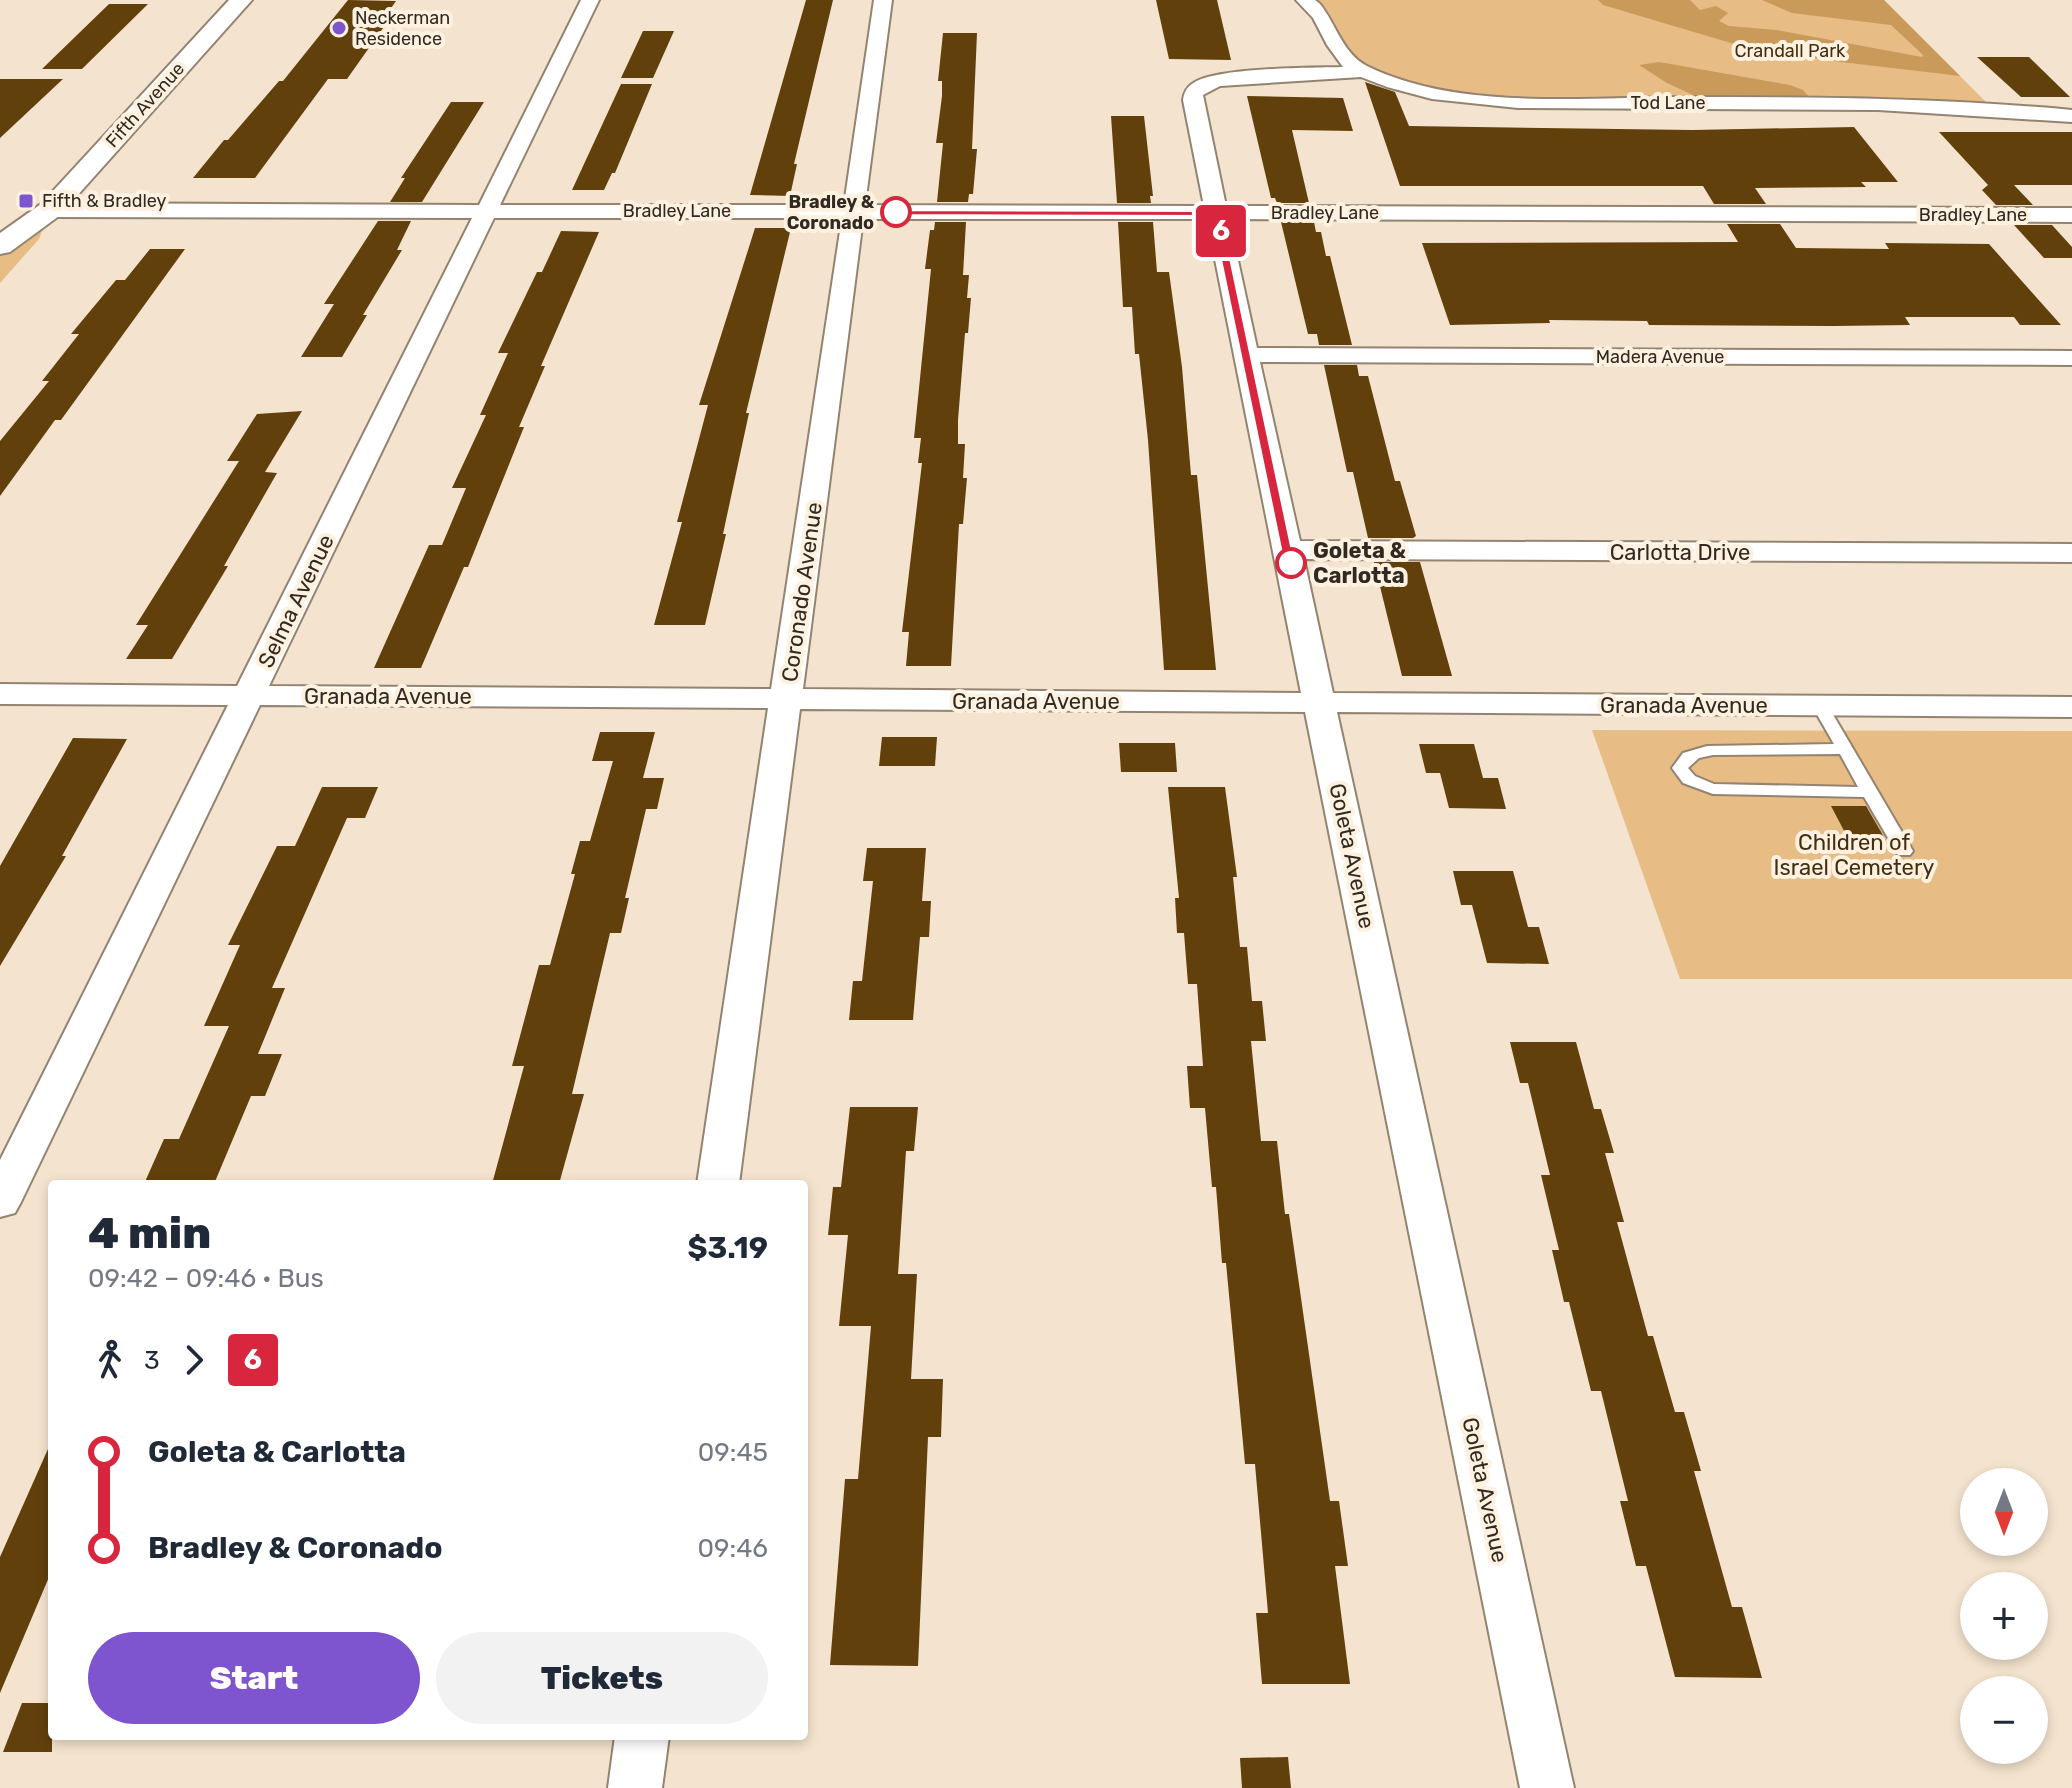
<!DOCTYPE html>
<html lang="en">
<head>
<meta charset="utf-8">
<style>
  :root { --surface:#fff; --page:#f2f2f3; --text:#1f2937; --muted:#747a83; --accent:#7e55ce }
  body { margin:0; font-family:Rubik,sans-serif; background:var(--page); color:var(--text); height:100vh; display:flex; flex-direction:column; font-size:30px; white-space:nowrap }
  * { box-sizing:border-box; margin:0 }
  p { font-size:26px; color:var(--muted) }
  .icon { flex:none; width:44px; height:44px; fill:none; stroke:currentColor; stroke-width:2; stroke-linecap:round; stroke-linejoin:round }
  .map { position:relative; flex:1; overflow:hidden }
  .panel { position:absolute; left:48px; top:1180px; width:760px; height:560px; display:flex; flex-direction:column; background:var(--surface); border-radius:8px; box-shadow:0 4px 12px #0003 }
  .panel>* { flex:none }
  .badge { padding:0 16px; border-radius:6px; font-size:28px; line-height:52px }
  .needle { width:52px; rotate:180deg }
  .controls { position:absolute; left:1960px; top:1468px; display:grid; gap:16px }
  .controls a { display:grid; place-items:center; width:88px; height:88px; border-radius:50%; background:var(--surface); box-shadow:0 4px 12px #0003; font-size:40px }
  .map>.badge { position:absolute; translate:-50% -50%; box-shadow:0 0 0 4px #fff }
  .legs { display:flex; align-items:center; gap:12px; height:88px; padding:0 40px; font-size:26px }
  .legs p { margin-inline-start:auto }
  .summary { display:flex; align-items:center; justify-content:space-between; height:136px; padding:0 40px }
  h1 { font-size:44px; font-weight:800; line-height:60px }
  .cta { display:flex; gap:16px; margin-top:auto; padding:16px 40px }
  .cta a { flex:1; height:92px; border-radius:48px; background:var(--accent); color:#fff; font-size:32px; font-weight:800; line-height:92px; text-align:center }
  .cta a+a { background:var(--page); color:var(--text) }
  ul { padding:0 40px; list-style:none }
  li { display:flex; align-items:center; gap:28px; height:96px; font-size:30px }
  li i { display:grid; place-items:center; width:12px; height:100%; margin:0 10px; background:currentColor }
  li i::after { content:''; width:20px; height:20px; margin:-10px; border:6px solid; border-radius:50%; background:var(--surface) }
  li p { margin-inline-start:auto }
  li:first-child i { background:linear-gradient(#0000 50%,currentColor 0) }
  li:last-child i { background:linear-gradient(currentColor 50%,#0000 0) }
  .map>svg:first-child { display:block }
  .green { fill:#e8bc85 }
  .forest { fill:#ca9a5a }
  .building { fill:#62400c }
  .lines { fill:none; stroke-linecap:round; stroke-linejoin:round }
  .lane-casing { stroke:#938370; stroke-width:4 }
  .street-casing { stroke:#938370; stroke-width:4 }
  .secondary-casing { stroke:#938370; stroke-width:4 }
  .lane { fill:#fff; fill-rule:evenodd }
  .street { fill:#fff; fill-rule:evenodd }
  .secondary { fill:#fff; fill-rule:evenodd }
  .line-1 { fill:#d7263d; stroke:#fff; stroke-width:2 }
  .poi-dot { fill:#7e55ce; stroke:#fff1e0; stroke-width:3 }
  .stop-1-dot { fill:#fff; stroke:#d7263d; stroke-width:4 }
  .labels { text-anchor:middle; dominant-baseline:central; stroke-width:8; stroke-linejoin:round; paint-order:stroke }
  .far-poi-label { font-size:18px; fill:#302a22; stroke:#fff1e0; text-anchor:start }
  .far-park-label { font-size:18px; fill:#422e11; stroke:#fff1e0 }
  .far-street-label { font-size:18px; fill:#302a22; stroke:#fff1e0 }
  .far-stop-label { font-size:18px; font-weight:bold; fill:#302a22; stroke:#fff1e0; text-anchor:end }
  .stop-label { font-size:22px; font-weight:bold; fill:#302a22; stroke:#fff1e0; text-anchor:start }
  .street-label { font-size:22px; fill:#302a22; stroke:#fff1e0 }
  .park-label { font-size:22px; fill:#422e11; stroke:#fff1e0 }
</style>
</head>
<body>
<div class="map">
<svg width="2072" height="1788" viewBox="0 0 2072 1788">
  <rect width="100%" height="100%" fill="#f4e3ce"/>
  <g class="green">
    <polygon points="1305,0 1884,0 1992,108 1540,103 1464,97 1362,71"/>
    <polygon points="50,210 39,239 0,283 0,246"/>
    <polygon points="1592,730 2072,731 2072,979 1680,979"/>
  </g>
  <g class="forest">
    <polygon points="1598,0 1690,0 1700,10 1716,6 1728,13 1719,21 1729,26 1776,30 1922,57 1923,55 1891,25 1792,13 1762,0 1884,0 1960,76 1833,61 1741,46 1603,5"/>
    <polygon points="1659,62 1790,85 1803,90 1815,104 1710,103 1667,83 1639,65"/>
  </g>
  <g class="building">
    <polygon points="348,0 396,1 382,21 388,21 347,79 328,79 255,178 193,178 224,140 228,140 279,81 283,81"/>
    <polygon points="806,0 833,0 794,164 797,164 790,196 750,195"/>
    <polygon points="1156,0 1217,0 1231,60 1169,59"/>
    <polygon points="109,4 148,4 82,69 42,69"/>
    <polygon points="643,31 674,31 653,78 621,78"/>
    <polygon points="943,33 977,33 972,149 977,149 973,194 969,194 968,202 937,202 943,143 936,143 942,96 942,81 938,81"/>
    <polygon points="1977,57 2029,57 2070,97 2021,97"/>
    <polygon points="0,79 63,79 0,138"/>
    <polygon points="1365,82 1395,92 1409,126 1692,130 1854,127 1898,182 1861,182 1866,187 1755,188 1766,204 1714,204 1703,186 1400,186"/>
    <polygon points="621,84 652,84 615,173 612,173 604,190 572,190"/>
    <polygon points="1247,96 1343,98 1353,131 1292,130 1309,203 1277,203 1275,198 1271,198"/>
    <polygon points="451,102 484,102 422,202 390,202 405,178 401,178"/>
    <polygon points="1111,116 1144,116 1153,196 1150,196 1151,203 1117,203"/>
    <polygon points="1939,132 2072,132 2072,185 2014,185 2033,205 1996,205 1982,190 1988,185"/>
    <polygon points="378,221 411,221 397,250 402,250 363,315 367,315 342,357 301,357 334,304 324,304"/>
    <polygon points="935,222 966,222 963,275 969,275 967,298 971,298 968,333 965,333 958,420 958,444 965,444 963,478 967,478 963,524 959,524 951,666 906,666 909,632 902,632 922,463 918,463 921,438 914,438 931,269 925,269 930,230 934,230"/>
    <polygon points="1118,222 1153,222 1157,272 1169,272 1182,367 1191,475 1197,475 1216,670 1164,670 1148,440 1139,354 1135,354 1132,307 1123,307"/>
    <polygon points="1281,222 1314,222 1316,232 1321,232 1326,256 1330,256 1352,345 1319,345 1317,334 1308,334"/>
    <polygon points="1727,224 1780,224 1796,248 1889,249 1885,243 1989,244 2061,325 2020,325 2014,317 1905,317 1910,325 1834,326 1649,325 1647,321 1549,320 1550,323 1450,325 1422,243 1738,242"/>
    <polygon points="2014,225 2052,225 2072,247 2072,258 2044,258"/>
    <polygon points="755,228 791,228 746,413 749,413 723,534 726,534 705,625 654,625 682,522 677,522 708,405 699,405"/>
    <polygon points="561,231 599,232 541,366 545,366 519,427 524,427 468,567 464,567 421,668 374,668 429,545 442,545 466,488 452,488 486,415 480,415 508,353 498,353 537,272 542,272"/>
    <polygon points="150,249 185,249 61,420 55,420 0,496 0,441 49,381 42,381 79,334 71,334 116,280 125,280"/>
    <polygon points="1324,365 1357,365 1359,376 1368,376 1395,481 1400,481 1416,536 1413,538 1368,538 1353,472 1347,472"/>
    <polygon points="302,411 265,472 277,473 224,566 228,566 172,659 126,659 148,625 136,625 239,461 227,461 257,414"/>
    <polygon points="1374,562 1420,562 1452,676 1402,676"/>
    <polygon points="600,732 655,732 643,778 664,778 657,809 646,809 625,898 629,898 621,933 610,933 572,1094 584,1094 559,1184 492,1184 524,1066 512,1066 539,965 550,965 575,874 571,874 580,841 590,841 613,761 592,761"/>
    <polygon points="882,737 937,737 935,766 879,766"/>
    <polygon points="73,738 127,739 62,856 66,856 0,966 0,866"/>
    <polygon points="1119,743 1175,743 1177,772 1121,772"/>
    <polygon points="1419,744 1474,744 1483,778 1498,778 1506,809 1449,808 1440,773 1426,773"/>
    <polygon points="322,787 378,787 365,818 347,818 272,988 285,988 258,1054 282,1054 265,1096 251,1096 214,1184 144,1184 164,1139 179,1139 229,1026 204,1026 240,945 228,945 277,846 295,846"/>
    <polygon points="1168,787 1225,787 1237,877 1233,877 1240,947 1247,947 1252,1001 1262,1001 1266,1041 1251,1041 1261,1141 1277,1141 1285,1214 1289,1214 1330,1501 1339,1501 1348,1566 1335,1566 1350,1684 1262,1684 1256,1613 1268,1613 1255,1464 1245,1464 1226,1263 1222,1263 1216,1187 1212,1187 1205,1108 1190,1108 1187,1066 1203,1066 1197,984 1188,984 1184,933 1177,933 1175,898 1179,898"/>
    <polygon points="1831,806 1866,806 1888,844 1851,844"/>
    <polygon points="867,848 926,848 922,901 931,901 929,937 920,937 913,1020 849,1020 853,981 862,981 873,881 863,881"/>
    <polygon points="1453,871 1513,871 1528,927 1539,927 1549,964 1487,963 1472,905 1461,905"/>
    <polygon points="1510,1042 1576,1042 1594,1109 1601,1109 1614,1153 1605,1153 1624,1222 1617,1222 1648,1336 1653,1336 1675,1412 1684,1412 1701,1471 1694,1471 1732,1607 1742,1607 1762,1678 1675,1677 1646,1566 1636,1566 1620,1501 1628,1501 1601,1391 1591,1391 1569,1302 1564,1302 1552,1250 1559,1250 1541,1175 1550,1175 1528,1083 1520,1083"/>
    <polygon points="850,1107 918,1107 914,1151 906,1151 898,1274 917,1274 911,1379 943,1379 941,1437 928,1437 918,1666 830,1665 845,1479 858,1479 871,1326 839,1326 848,1235 828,1235 833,1187 841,1187"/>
    <polygon points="52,1440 52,1570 0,1693 0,1557"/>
    <polygon points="22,1703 52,1703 52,1752 3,1752"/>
    <polygon points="1288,1757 1291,1788 1242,1788 1240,1758"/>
  </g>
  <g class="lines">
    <g class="lane-casing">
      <path id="lane" d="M 1820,701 L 1828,706 L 1913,851 L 1910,855 L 1898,855 L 1864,797 L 1713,794 L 1683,783 L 1672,768 L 1683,753 L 1707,746 L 1834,744 L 1812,706 ZM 1840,754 L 1858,787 L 1714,784 L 1695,776 L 1688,768 L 1699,758 L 1713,755 Z"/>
    </g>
    <g class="street-casing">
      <g id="street">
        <path d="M 581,0 L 599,0 L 500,205 L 844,205 L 874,0 L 892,0 L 865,205 L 1204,206 L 1183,100 C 1184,93 1186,88 1192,84 C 1213,67 1312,68 1343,67 L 1327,45 L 1313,18 L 1296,0 L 1315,0 L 1320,4 C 1336,24 1343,54 1367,66 C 1458,111 1585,97 1684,97 C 1814,97 1943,98 2072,110 L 2072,122 L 1878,110 L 1518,108 L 1432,99 L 1387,87 L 1361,77 L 1220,86 L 1203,95 L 1226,206 L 2072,208 L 2072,222 L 1229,219 L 1257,348 L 2072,351 L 2072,365 L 1260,362 L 1300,541 L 2072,544 L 2072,562 L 1304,559 L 1333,693 L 2072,697 L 2072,717 L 1337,712 L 1574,1788 L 1520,1788 L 1305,712 L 800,709 L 739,1184 L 697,1184 L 768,708 L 260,705 L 21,1202 L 15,1213 L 0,1217 L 0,1160 L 228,705 L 0,704 L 0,684 L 237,686 L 472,218 L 50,217 L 39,210 L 50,203 L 479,205 ZM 494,218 L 842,218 L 771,689 L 269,686 ZM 863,219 L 1207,219 L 1301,693 L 803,689 Z"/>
        <polygon points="615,1736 669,1736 662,1788 608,1788"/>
      </g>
    </g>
    <g class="secondary-casing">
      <polygon id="secondary" points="229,0 252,0 59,216 10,252 0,254 0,233 41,204"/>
    </g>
    <use href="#lane" class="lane"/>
    <use href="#street" class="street"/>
    <use href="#secondary" class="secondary"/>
  </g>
  <polygon class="line-1" points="892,210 1220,211 1295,565 1284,563 1212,216 896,215"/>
  <g class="poi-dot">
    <circle cx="339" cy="28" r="8"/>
    <rect x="18" y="193" width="16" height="16" rx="4"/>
  </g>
  <g class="stop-1-dot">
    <circle cx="896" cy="212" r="14"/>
    <circle cx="1291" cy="563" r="14"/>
  </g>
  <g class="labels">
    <g class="far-poi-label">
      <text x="355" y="18">Neckerman<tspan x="355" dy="21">Residence</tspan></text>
      <text x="42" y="201">Fifth &amp; Bradley</text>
    </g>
    <g class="far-park-label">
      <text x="1790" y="51">Crandall Park</text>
    </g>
    <g class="far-street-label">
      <text x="1668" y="103">Tod Lane</text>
      <text transform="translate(145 105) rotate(-48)">Fifth Avenue</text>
      <text x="677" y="211">Bradley Lane</text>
      <text x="1325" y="213">Bradley Lane</text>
      <text x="1973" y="215">Bradley Lane</text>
      <text x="1660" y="357">Madera Avenue</text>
    </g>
    <g class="far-stop-label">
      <text x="874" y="202">Bradley &amp;<tspan x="874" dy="21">Coronado</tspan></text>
    </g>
    <g class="stop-label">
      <text x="1313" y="550">Goleta &amp;<tspan x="1313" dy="25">Carlotta</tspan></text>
    </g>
    <g class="street-label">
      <text x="1680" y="552">Carlotta Drive</text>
      <text transform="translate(802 592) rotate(-82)">Coronado Avenue</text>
      <text transform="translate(296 601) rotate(-64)">Selma Avenue</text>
      <text x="388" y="696">Granada Avenue</text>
      <text x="1036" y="701">Granada Avenue</text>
      <text x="1684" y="705">Granada Avenue</text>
      <text transform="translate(1352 856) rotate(78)">Goleta Avenue</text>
      <text transform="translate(1485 1490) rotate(78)">Goleta Avenue</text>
    </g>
    <g class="park-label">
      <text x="1854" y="842">Children of<tspan x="1854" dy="25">Israel Cemetery</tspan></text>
    </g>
  </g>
</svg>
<div class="controls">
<a><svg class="needle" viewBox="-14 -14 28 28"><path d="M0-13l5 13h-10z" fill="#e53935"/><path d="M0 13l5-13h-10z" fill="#747a83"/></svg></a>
<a>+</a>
<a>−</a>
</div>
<b class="badge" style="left:1221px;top:231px;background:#d7263d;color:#fff">6</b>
<section class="panel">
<div class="summary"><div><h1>4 min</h1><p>09:42 – 09:46 · Bus</p></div><b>$3.19</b></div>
<div class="legs"><svg class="icon" aria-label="walk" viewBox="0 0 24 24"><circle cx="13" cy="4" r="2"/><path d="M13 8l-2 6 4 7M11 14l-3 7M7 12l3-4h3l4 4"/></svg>3<svg class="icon" aria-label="forward" viewBox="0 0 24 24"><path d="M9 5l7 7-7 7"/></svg><b class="badge" style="background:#d7263d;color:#fff">6</b></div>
<ul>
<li><i style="color:#d7263d"></i><b>Goleta &amp; Carlotta</b><p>09:45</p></li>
<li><i style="color:#d7263d"></i><b>Bradley &amp; Coronado</b><p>09:46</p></li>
</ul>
<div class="cta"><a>Start</a><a>Tickets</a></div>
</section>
</div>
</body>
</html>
